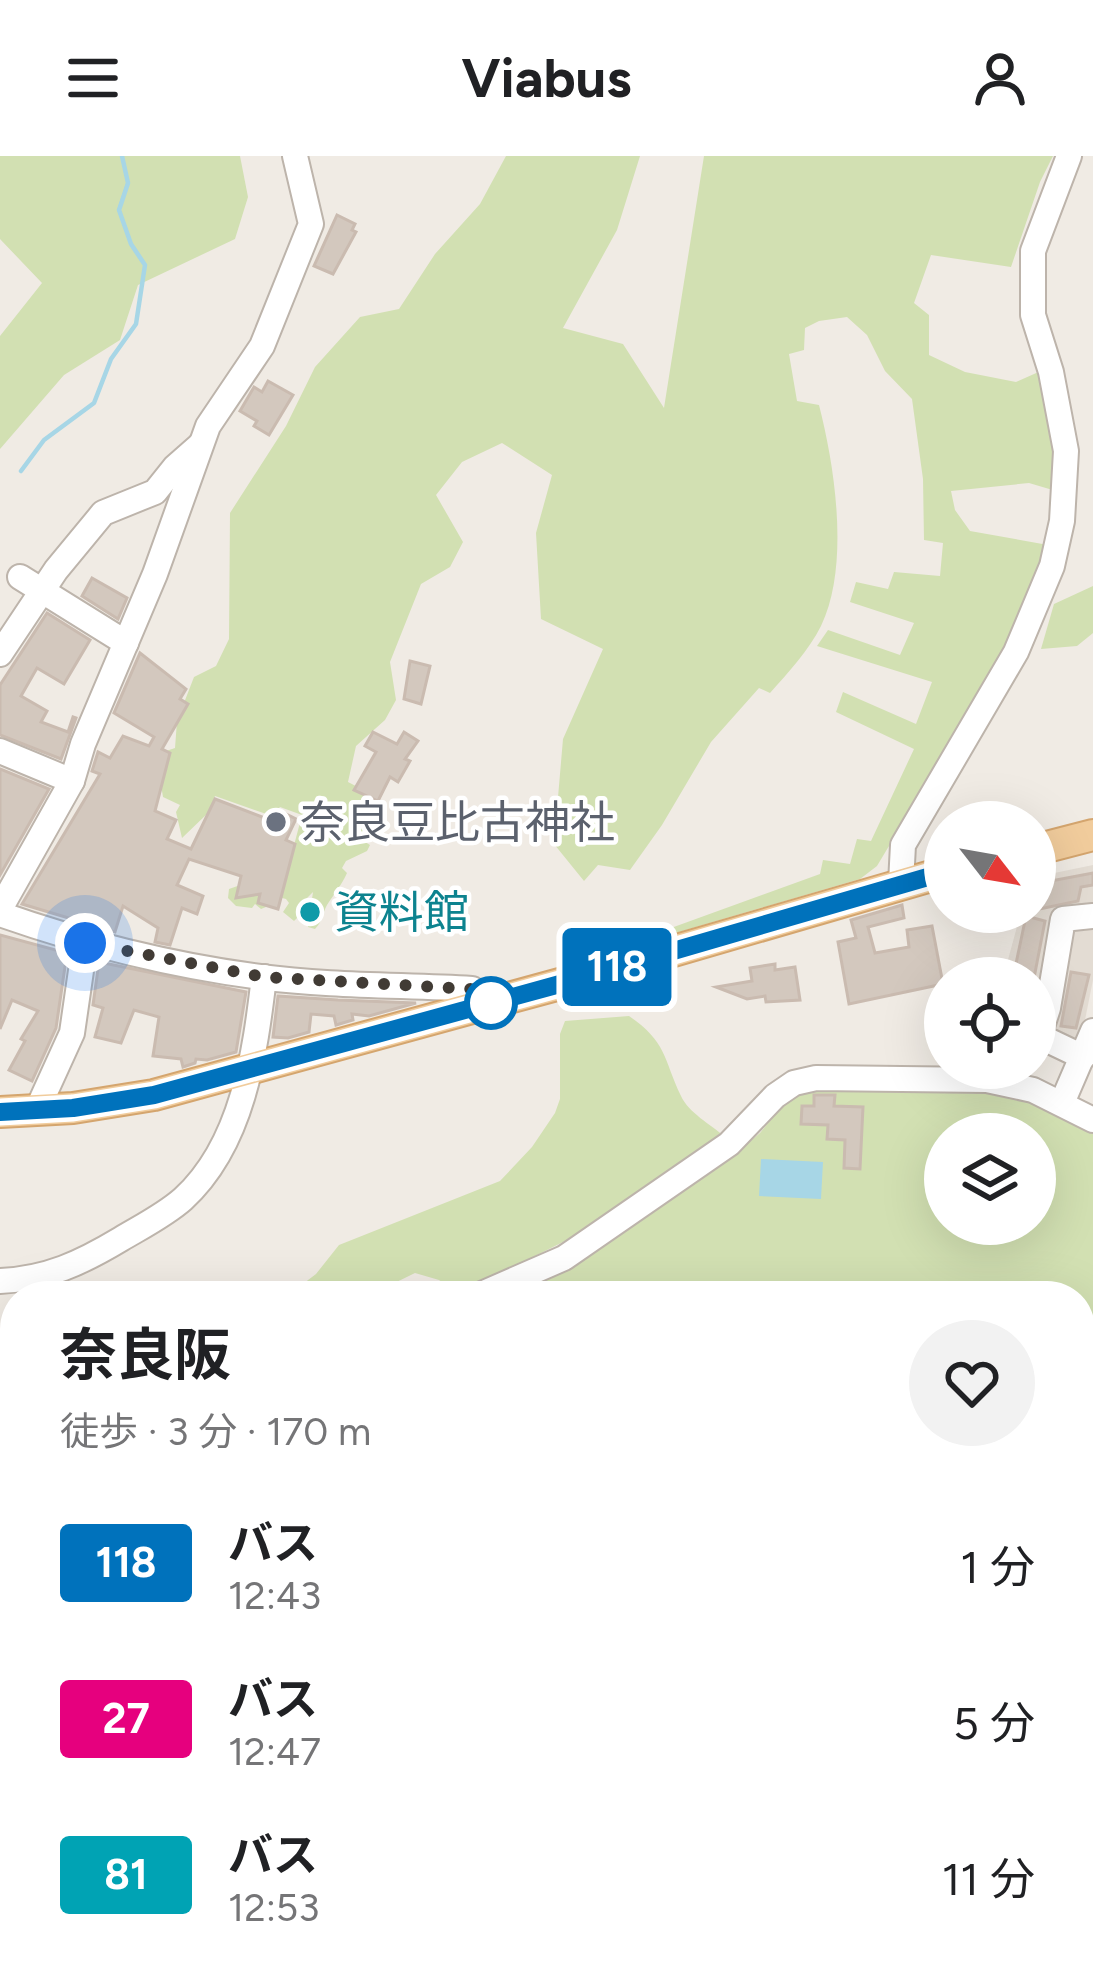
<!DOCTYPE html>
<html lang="ja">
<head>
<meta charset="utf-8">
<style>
  :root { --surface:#fff; --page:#f2f2f2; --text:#202124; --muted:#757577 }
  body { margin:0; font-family:Figtree,"Noto Sans JP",sans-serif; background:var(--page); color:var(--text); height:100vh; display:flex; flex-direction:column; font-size:45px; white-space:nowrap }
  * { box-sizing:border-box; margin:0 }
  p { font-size:39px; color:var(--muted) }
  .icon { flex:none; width:66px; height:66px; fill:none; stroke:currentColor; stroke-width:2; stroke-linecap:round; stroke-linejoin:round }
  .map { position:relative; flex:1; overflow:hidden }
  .sheet { position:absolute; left:0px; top:1125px; width:1095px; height:699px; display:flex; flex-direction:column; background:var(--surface); border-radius:48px 48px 0 0; box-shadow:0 12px 48px #0002 }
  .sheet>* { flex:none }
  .badge { padding:0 24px; border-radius:9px; font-size:42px; line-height:78px }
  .needle { width:78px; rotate:121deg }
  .fabs { position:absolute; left:924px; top:645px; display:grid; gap:24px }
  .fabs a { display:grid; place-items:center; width:132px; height:132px; border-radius:50%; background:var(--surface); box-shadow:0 12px 48px #0002; font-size:60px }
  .you { position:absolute; width:60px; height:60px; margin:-30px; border:9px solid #fff; border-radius:50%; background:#1a73e8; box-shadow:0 0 0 18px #1a73e833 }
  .map>.badge { position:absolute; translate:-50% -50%; box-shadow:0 0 0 6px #fff }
  .round { display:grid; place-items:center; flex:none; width:126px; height:126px; border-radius:63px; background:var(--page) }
  .head { display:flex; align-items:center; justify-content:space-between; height:204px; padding:0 60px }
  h1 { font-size:57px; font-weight:700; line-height:90px }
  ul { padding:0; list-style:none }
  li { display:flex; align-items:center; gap:36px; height:156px; padding:0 60px }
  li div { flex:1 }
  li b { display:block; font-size:45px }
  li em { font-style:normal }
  li .badge { min-width:132px; font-weight:700; text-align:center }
  header { display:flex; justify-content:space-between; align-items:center; height:156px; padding:0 60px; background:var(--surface); font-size:54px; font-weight:700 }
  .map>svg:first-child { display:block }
  .residential { fill:#e3dcd3 }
  .education { fill:#e7ddd0 }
  .green { fill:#d2e0b2; fill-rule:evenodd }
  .water { fill:#a7d6e6 }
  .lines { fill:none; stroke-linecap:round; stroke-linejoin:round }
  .stream { stroke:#a7d6e6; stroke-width:4.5 }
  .building { fill:#d3c8be; stroke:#cabbb0; stroke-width:3 }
  .minor-casing { stroke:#bdb4ab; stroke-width:28 }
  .major-casing { stroke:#d4a56e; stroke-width:34 }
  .minor { stroke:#fff; stroke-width:24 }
  .major { stroke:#f1cc9c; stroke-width:30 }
  .line-casing { stroke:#fff; stroke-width:27 }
  .line { stroke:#0072bc; stroke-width:18 }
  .walk { stroke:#413b35; stroke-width:12; stroke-dasharray:0 21.6 }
  .worship-dot { fill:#6b7280; stroke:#fff; stroke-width:4.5 }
  .culture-dot { fill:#0f9aa8; stroke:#fff; stroke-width:4.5 }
  .stop-dot { fill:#fff; stroke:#0072bc; stroke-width:6 }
  .labels { text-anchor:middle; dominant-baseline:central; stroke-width:9; stroke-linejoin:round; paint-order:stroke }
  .worship-label { font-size:45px; fill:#5b616d; stroke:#fff; text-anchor:start }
  .culture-label { font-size:45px; fill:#0d838f; stroke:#fff; text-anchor:start }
</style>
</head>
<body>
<header><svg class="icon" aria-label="menu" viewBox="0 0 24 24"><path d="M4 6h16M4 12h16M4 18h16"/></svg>Viabus<svg class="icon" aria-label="person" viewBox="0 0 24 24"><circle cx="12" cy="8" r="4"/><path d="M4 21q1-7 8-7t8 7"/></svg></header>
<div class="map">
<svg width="1093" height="1822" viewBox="0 0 1093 1822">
  <rect width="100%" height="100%" fill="#f0ebe4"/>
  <g class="residential">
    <polygon points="1093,709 1093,750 1055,758 1035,866 1035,822 1003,822 1021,756 1035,756 1035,721"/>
    <polygon points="1076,769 1093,769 1093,824 1082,879 1069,885 1058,878 1054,868 1068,778"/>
    <polygon points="1080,1303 1093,1303 1093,1581 1080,1583"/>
  </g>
  <polygon class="education" points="1093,1623 1093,1777 1085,1789 1083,1822 642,1822 652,1809 1080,1809 1080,1625"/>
  <g class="green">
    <polygon points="0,0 240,0 248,41 235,83 138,129 120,184 64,219 0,293 0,180 42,127 0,83"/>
    <path d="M 506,0 L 640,0 L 617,74 L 563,172 L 623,188 L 664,252 L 704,0 L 1053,0 L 1040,26 L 1011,111 L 931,99 L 914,147 L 929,159 L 929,199 L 965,216 L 1016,226 L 1043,214 L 1054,263 L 1056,335 L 1029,327 L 951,335 L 955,354 L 970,375 L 1048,389 L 1013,483 L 877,710 L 860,723 L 672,778 L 671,772 L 820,718 L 823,704 L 850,708 L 857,683 L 871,685 L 914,593 L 836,556 L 843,536 L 916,568 L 932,526 L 817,490 L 828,474 L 900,499 L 914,467 L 850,446 L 856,426 L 888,433 L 894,416 L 940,420 L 943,387 L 924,384 L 923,323 L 912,243 L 885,215 L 867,179 L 847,161 L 819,165 L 805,172 L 804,194 L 789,198 L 797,245 L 819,249 C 835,311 850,410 821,470 C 809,494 788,517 770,537 L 759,532 L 711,586 L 662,669 L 630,714 L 598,709 L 584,725 L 554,688 L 563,583 L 603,493 L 541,463 L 536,377 L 552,319 L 502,287 L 462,306 L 436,339 L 463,386 L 450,411 L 421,428 L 390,506 L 396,544 L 385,564 L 356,590 L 348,626 L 375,640 L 380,658 L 362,684 L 370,689 L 367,695 L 346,705 L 342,712 L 347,717 C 341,730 334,738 327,749 C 322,758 323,765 315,773 L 308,771 L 313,736 L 299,750 L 299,760 L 294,765 L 283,756 L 289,747 L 286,743 L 274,740 L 271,749 L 261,753 L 255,748 L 252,752 L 236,750 L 228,742 L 229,733 L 288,712 L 302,659 L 280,651 L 272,660 L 215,640 L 208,657 L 182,682 L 176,656 L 180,649 L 163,641 L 159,617 L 166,595 L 175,592 L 177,565 L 194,521 L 216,510 L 229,483 L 230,357 L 286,270 L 315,211 L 360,161 L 399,153 L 435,98 L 480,48 Z"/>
    <polygon points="1093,430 1093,477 1077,490 1041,493 1054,448"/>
    <path d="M 629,860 C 667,886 663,902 681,940 C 688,956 711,969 724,980 L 567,1084 L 459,1138 L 439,1124 L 415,1117 L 368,1140 L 287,1140 L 316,1118 L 339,1089 L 500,1025 L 532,991 L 555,957 L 560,943 L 560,878 L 565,865 Z"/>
    <path d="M 811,931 L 1011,935 L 1093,973 L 1093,1289 L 1080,1289 L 1080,1140 L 542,1140 L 531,1126 L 567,1110 L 732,1001 L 760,977 L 790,940 ZM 945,978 L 1035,978 L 1035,1068 L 945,1068 Z"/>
  </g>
  <polygon class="water" points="761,1003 823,1006 821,1043 759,1040"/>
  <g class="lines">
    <g class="stream">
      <polyline points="21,315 44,284 94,247 111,203 136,168 145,109 131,88 119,54 128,27 122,0"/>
      <polyline points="1080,1781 1093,1761"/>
      <polyline points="1063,1822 1066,1809"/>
    </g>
  </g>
  <g class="building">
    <polygon points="337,59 355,68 352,74 356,76 333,118 314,110"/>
    <polygon points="268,225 293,239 269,279 254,270 257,265 240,255 254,231 262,236"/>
    <polygon points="92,422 127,442 118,463 82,440"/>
    <polygon points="47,457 90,484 64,528 37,512 21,540 47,555 41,566 68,576 73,561 76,562 61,603 0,579 0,529"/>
    <polygon points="140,497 186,533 180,543 188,548 162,593 170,597 155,655 176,664 167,683 191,693 215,643 275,666 280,655 296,663 286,684 295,688 278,753 258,747 260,738 236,742 241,720 189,703 177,729 203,740 197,758 182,752 170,789 155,786 158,772 123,750 115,776 22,748 100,618 92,615 98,596 110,602 123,580 149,590 154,581 114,557"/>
    <polygon points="410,505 430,510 421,548 404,543"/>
    <polygon points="373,576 397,588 404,576 418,585 405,603 410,605 398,626 390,621 378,645 354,634 376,596 365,590"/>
    <polygon points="0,613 49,633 0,719"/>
    <polygon points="1093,717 1093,729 1081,731 1078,745 1035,754 1035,728"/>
    <polygon points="902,749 904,762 868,771 875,797 909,791 907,774 932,770 943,828 849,848 838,786 856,782 851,764"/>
    <polygon points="1026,760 1045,765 1034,822 1013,822"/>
    <polygon points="0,779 67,797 56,872 32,925 9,914 25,885 21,883 38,855 12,844 0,873"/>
    <polygon points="99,806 246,836 236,896 207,904 196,903 195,907 183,911 181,903 153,900 159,861 134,854 121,887 95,881 103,852 93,849"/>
    <polygon points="775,808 775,814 795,811 800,844 766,846 765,840 747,843 716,831 752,825 750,812"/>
    <polygon points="1071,816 1089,819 1076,872 1061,870"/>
    <polygon points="278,840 338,844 416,847 369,860 352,858 353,864 336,869 334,860 311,858 309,876 288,882 273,881"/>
    <polygon points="814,939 835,939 834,950 863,951 860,1013 844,1012 845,984 827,983 828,969 801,968 802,950 814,950"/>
    <polygon points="0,1630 15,1639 15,1684 0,1704"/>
    <polygon points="15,1764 15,1809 51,1809 41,1822 19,1822 0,1807 0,1783"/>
    <polygon points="504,1809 578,1809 589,1822 493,1822"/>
    <polygon points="924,1809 1011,1809 1017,1811 1014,1822 920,1822"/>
  </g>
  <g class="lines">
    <g class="minor-casing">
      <g id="minor">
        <polyline points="20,421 126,487"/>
        <polyline points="0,498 56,414 103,357 155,336 175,311 200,289"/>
        <polyline points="0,595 72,625"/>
        <polyline points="901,727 903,689 1016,496 1052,410 1062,365 1066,295 1051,216 1033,159 1033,95 1069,0"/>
        <polyline points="0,753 72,625 83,588 155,418 208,270 262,190 311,68 295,0"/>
        <path d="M 0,758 C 85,788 170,809 260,821 C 330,830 402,829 472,833 L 484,849"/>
        <polyline points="1083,901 1039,880 1048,852 1063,763 1093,760"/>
        <polyline points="1062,947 1093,875"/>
        <polyline points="37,954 72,877 85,787"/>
        <path d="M 0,1125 C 47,1123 81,1107 121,1083 C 141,1071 165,1059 183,1043 C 243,988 255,897 264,821"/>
        <polyline points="477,1140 564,1102 729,988 775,940 794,927 816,922 987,924 1033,934 1093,964"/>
        <polyline points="0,1460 15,1442"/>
        <polyline points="0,1525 15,1537"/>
        <polyline points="1080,1604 1093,1601"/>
        <polyline points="0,1609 15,1621"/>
        <polyline points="0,1734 15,1717"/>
        <polyline points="343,1809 359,1822"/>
        <polyline points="599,1809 615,1822"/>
        <polyline points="67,1822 78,1809"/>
        <polyline points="241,1822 251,1809"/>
        <polyline points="458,1822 469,1809"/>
      </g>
    </g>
    <g class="major-casing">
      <g id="major">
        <polyline points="1035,694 1093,679"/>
        <polyline points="0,956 73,952 154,939 560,828 945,716"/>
      </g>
    </g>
    <use href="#minor" class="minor"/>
    <use href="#major" class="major"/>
  </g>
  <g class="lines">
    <g class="line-casing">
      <polyline id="line" points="0,956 73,952 154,939 560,828 945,716"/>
    </g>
    <use href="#line" class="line"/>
    <polyline class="walk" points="85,787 264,821 472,833 484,849 491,847"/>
  </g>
  <circle class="worship-dot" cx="276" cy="666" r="12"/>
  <circle class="culture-dot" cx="310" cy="756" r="12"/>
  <circle class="stop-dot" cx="491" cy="847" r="24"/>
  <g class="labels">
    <g class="worship-label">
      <text x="300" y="666">奈良豆比古神社</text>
    </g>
    <g class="culture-label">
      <text x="334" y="756">資料館</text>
    </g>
  </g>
</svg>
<div class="fabs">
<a><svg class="needle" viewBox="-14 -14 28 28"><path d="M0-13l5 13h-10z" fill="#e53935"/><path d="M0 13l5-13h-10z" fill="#757577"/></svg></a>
<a><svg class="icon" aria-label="locate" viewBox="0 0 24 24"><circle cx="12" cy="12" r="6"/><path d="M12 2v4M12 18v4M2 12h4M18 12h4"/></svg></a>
<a><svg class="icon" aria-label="layers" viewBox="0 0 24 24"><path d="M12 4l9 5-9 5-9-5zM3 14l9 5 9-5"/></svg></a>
</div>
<div class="you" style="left:85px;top:787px"></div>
<b class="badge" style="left:617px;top:811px;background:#0072bc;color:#fff">118</b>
<section class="sheet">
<div class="head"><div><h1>奈良阪</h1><p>徒歩 · 3 分 · 170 m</p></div><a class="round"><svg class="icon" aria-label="heart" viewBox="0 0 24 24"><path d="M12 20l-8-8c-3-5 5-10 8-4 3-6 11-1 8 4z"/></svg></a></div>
<ul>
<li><span class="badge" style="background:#0072bc;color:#fff">118</span><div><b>バス</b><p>12:43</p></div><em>1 分</em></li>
<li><span class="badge" style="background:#e6007e;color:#fff">27</span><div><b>バス</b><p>12:47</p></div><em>5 分</em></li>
<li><span class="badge" style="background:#00a3b4;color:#fff">81</span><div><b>バス</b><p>12:53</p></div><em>11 分</em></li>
</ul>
</section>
</div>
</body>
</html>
